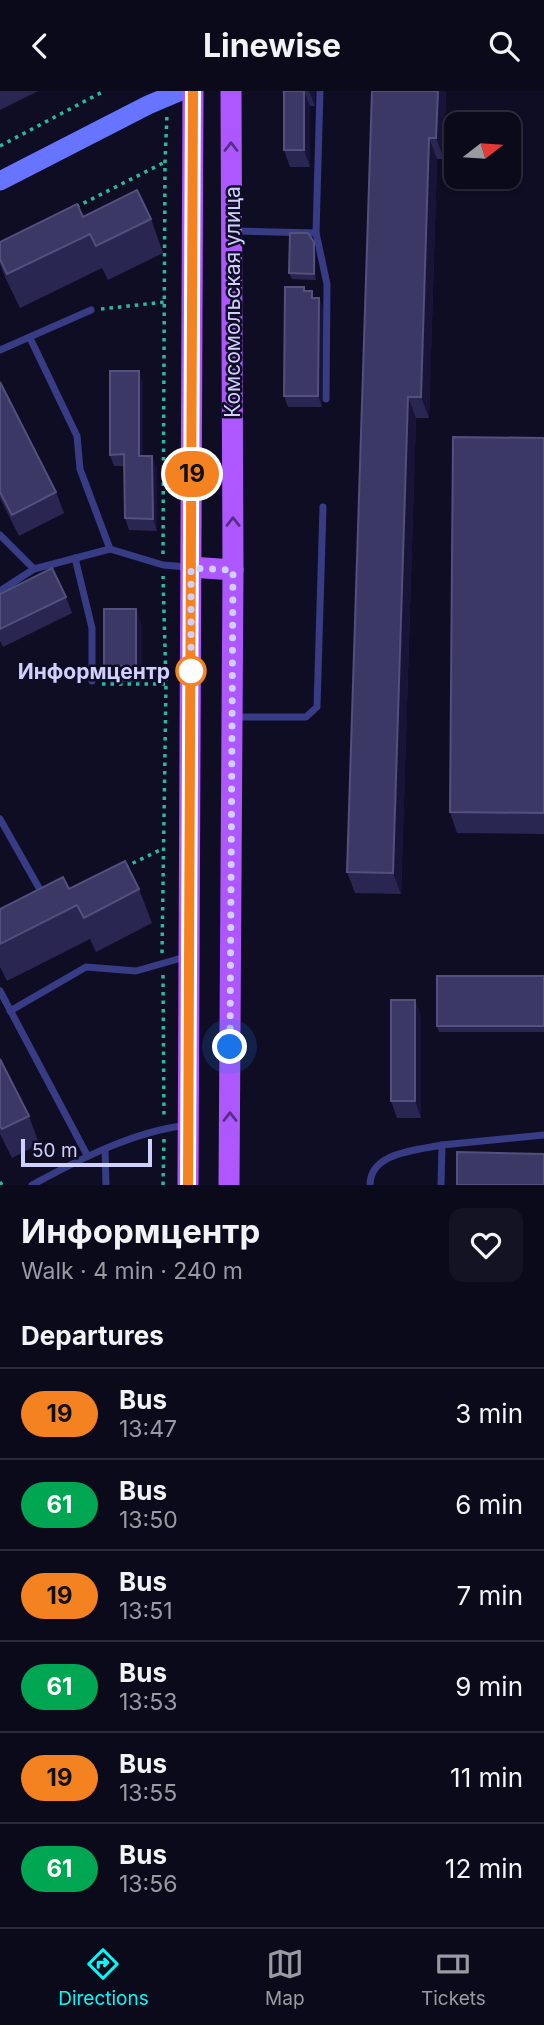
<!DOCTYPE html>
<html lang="en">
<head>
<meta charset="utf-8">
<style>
  :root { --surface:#0b0a1b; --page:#141324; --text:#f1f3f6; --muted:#9a9aa3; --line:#2b2b3a; --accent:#00fbf9 }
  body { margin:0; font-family:Inter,sans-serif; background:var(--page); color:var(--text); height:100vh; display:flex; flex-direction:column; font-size:26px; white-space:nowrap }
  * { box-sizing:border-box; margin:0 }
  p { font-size:23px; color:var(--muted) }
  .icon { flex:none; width:38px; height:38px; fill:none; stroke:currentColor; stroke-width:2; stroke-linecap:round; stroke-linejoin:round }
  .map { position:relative; height:1094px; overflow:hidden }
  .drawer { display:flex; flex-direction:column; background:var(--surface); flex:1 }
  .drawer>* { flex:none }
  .badge { padding:0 14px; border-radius:23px; font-size:24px; line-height:46px }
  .needle { width:46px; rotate:73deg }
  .fabs { position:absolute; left:444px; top:21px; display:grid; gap:14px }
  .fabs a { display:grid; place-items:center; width:77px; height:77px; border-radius:14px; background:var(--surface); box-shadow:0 2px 5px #0004,0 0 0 2px var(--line); font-size:35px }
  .scale { position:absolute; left:21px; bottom:18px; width:131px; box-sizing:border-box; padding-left:7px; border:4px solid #d0d0ff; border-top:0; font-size:19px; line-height:24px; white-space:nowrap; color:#d0d0ff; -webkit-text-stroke:5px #0f0d24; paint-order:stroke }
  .you { position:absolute; width:35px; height:35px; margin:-18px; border:5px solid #fff; border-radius:50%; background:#1a73e8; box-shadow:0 0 0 10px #1a73e833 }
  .map>.badge { position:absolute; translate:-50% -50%; box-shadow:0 0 0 4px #fff }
  h2 { padding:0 21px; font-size:26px; line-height:63px }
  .round { display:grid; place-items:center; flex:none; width:74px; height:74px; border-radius:14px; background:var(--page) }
  .head { display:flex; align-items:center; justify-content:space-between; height:119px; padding:0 21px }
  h1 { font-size:33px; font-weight:700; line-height:52px }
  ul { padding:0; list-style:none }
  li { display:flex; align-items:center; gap:21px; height:91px; padding:0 21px; border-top:2px solid var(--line) }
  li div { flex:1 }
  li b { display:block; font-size:26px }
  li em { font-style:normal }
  li .badge { min-width:77px; font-weight:700; text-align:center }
  header { display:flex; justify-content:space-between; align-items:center; height:91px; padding:0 21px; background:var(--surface); font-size:32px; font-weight:700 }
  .tabs { display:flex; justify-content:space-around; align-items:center; height:98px; border-top:2px solid var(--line); background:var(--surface); font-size:19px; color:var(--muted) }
  .tabs a { display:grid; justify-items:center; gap:4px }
  .tabs .on { color:var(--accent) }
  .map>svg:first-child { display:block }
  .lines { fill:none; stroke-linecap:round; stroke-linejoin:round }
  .path { stroke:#2bb8a0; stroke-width:3.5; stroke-dasharray:3.5 5; stroke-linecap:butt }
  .lane { stroke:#373c84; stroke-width:7 }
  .secondary { stroke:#6774ff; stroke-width:19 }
  .primary { stroke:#ae57ff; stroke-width:21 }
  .wall { fill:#2a2652 }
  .shaded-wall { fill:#171438 }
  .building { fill:#3b3865; stroke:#53507d; stroke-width:2 }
  .oneway { stroke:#572e87 }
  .line-casing { stroke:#fff; stroke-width:16 }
  .line { stroke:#f58220; stroke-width:10 }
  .walk { stroke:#d0d0ff; stroke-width:7; stroke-dasharray:0 12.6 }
  .stop-dot { fill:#fff; stroke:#f58220; stroke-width:3.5 }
  .labels { text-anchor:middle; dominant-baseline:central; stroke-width:5; stroke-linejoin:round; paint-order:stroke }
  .street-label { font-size:21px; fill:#d0d0ff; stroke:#0f0d24 }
  .stop-label { font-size:21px; font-weight:bold; fill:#d0d0ff; stroke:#0f0d24; text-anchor:end }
</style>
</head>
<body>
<header><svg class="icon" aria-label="back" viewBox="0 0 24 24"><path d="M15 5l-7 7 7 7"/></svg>Linewise<svg class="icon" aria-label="search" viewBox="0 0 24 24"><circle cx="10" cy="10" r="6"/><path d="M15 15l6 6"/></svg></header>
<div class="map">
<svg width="544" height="1094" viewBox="0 0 544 1094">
  <rect width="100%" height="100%" fill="#0f0d24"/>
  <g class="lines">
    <g class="path">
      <polyline points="0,55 104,0"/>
      <polyline points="76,116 165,71"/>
      <polyline points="101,218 165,211"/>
      <polyline points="163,463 165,71 167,23"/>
      <polyline points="102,593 166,593"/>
      <polyline points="125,776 162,758"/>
      <polyline points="162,862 166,593 163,485"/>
      <polyline points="163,884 164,1027"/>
      <polyline points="0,1091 2,1094"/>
      <polyline points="163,1094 164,1048"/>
    </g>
    <g class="lane">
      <polyline points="236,140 316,142 327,193 326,308"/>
      <polyline points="316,142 320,0"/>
      <polyline points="30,247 77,345 80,378 110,458"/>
      <polyline points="0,259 91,219"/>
      <polyline points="0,444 34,478"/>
      <polyline points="75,467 92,537 92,590"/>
      <polyline points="0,500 34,478 110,458 163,474 187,476"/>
      <polyline points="233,626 306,626 317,616 323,416"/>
      <polyline points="0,728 43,804"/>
      <polyline points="0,900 87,1064"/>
      <polyline points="10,920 86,876 136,880 185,866"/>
      <polyline points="105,1058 106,1094"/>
      <path d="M 32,1094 C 80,1068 132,1041 187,1034"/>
      <path d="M 370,1094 C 370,1061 418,1059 442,1054"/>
      <polyline points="441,1094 442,1054 544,1044"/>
    </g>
    <polyline class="secondary" points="0,90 148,14 181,0"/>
    <g class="primary">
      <polyline points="191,476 233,479"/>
      <polyline points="188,1094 193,0"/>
      <polyline points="229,1094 233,479 231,0"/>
    </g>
  </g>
  <g class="wall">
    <polygon points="0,0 38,0 0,19"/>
    <polygon points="282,0 315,0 315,15 310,15 310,76 290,76 284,59 284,6"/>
    <polygon points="372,0 446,0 444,68 437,68 429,327 416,327 401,803 355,802 347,781"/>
    <polygon points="83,126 151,128 163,162 108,189 102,177 20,217 6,188 0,173 0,151"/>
    <polygon points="316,157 316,189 292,188 289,182"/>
    <polygon points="304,196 305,200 314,207 319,207 323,218 322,316 288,316 284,305"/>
    <polygon points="0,291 56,401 64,422 19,445 0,407"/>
    <polygon points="143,291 143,365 157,376 157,440 129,439 125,427 124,375 114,375 110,364"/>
    <polygon points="544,347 544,743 457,742 450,721"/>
    <polygon points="0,503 66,506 72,522 3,556 0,550"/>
    <polygon points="142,535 142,591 110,591 104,575"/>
    <polygon points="69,798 139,798 152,832 96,861 90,848 7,890 0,876 0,818"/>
    <polygon points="544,885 544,941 439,941 437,935"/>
    <polygon points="415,909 421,926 421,1027 397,1027 391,1010"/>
    <polygon points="0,968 29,1025 39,1053 12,1067 0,1043"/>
  </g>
  <g class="shaded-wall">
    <polygon points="304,0 310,15 310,76 304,59"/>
    <polygon points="309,0 315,0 315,15"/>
    <polygon points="438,0 446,0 444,68 436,47"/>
    <polygon points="429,47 437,68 429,327 421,306"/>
    <polygon points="314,151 316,157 316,189 314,183"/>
    <polygon points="319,207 323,218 322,316 318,305"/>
    <polygon points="139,280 143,291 143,376 139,365"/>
    <polygon points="408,306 416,327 401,803 393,782"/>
    <polygon points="152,365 157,376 157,440 153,428"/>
    <polygon points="136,518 142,535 142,591 136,575"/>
    <polygon points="415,909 421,926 421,1027 415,1010"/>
  </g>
  <g class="building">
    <rect x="284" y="0" width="20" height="59"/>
    <polygon points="372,0 438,0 436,47 429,47 421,306 408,306 393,782 347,781"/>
    <polygon points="137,99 151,128 96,155 90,143 7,183 0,168 0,151 77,113 83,126"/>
    <polygon points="290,142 308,142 314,151 314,183 289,182"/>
    <polygon points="285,196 304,196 304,200 312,200 312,207 319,207 318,305 284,305"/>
    <polygon points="110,280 139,280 139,365 152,365 153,428 125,427 124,363 110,364"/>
    <polygon points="0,291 56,401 12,424 0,401"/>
    <polygon points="453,346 544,347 544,722 450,721"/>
    <polygon points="52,477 66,506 0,538 0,503"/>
    <rect x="104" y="518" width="32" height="57"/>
    <polygon points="125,770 139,798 84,827 77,814 0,853 0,818 63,786 69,798"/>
    <rect x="437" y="885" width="107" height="50"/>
    <rect x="391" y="909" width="24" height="101"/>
    <polygon points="0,968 29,1025 2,1038 0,1035"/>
    <polygon points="457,1061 544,1063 544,1094 457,1094"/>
  </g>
  <defs><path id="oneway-chevron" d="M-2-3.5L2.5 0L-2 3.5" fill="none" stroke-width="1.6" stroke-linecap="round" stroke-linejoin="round" transform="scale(1.75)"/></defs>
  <g class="oneway">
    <use href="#oneway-chevron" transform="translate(231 56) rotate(-90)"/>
    <use href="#oneway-chevron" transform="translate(233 431) rotate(-90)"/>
    <use href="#oneway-chevron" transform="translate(230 1026) rotate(-90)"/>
  </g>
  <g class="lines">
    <g class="line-casing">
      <polyline id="line" points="188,1094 193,0"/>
    </g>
    <use href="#line" class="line"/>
    <polyline class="walk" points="191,580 191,587 191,477 233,479 230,956"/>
  </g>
  <circle class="stop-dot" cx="191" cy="580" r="14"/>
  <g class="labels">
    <g class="street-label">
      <text transform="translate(232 211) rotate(-90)">Комсомольская улица</text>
    </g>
    <g class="stop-label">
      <text x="170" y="580">Информцентр</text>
    </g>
  </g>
</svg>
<div class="fabs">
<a><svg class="needle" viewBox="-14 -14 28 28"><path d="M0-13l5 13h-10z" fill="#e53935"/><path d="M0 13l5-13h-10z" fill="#9a9aa3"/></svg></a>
</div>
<div class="scale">50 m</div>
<div class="you" style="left:230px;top:956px"></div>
<b class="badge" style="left:192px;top:383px;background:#f58220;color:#111">19</b>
</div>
<section class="drawer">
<div class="head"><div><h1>Информцентр</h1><p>Walk · 4 min · 240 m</p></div><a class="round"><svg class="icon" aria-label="heart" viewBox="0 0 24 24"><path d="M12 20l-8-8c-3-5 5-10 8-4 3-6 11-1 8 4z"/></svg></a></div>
<h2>Departures</h2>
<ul>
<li><span class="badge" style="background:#f58220;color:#111">19</span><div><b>Bus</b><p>13:47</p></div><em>3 min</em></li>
<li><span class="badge" style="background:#00a651;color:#fff">61</span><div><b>Bus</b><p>13:50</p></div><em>6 min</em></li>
<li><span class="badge" style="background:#f58220;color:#111">19</span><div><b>Bus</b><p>13:51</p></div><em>7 min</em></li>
<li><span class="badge" style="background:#00a651;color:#fff">61</span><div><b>Bus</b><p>13:53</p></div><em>9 min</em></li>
<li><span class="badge" style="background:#f58220;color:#111">19</span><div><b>Bus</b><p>13:55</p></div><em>11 min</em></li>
<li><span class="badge" style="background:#00a651;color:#fff">61</span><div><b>Bus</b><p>13:56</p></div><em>12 min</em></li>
</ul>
</section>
<nav class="tabs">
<a class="on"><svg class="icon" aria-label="directions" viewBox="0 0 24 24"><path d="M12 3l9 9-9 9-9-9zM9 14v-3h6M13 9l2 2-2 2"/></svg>Directions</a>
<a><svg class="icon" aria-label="map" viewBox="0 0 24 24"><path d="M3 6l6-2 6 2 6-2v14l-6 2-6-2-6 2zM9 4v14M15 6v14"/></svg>Map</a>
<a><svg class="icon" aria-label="tickets" viewBox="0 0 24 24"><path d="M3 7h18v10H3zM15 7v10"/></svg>Tickets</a>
</nav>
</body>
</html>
